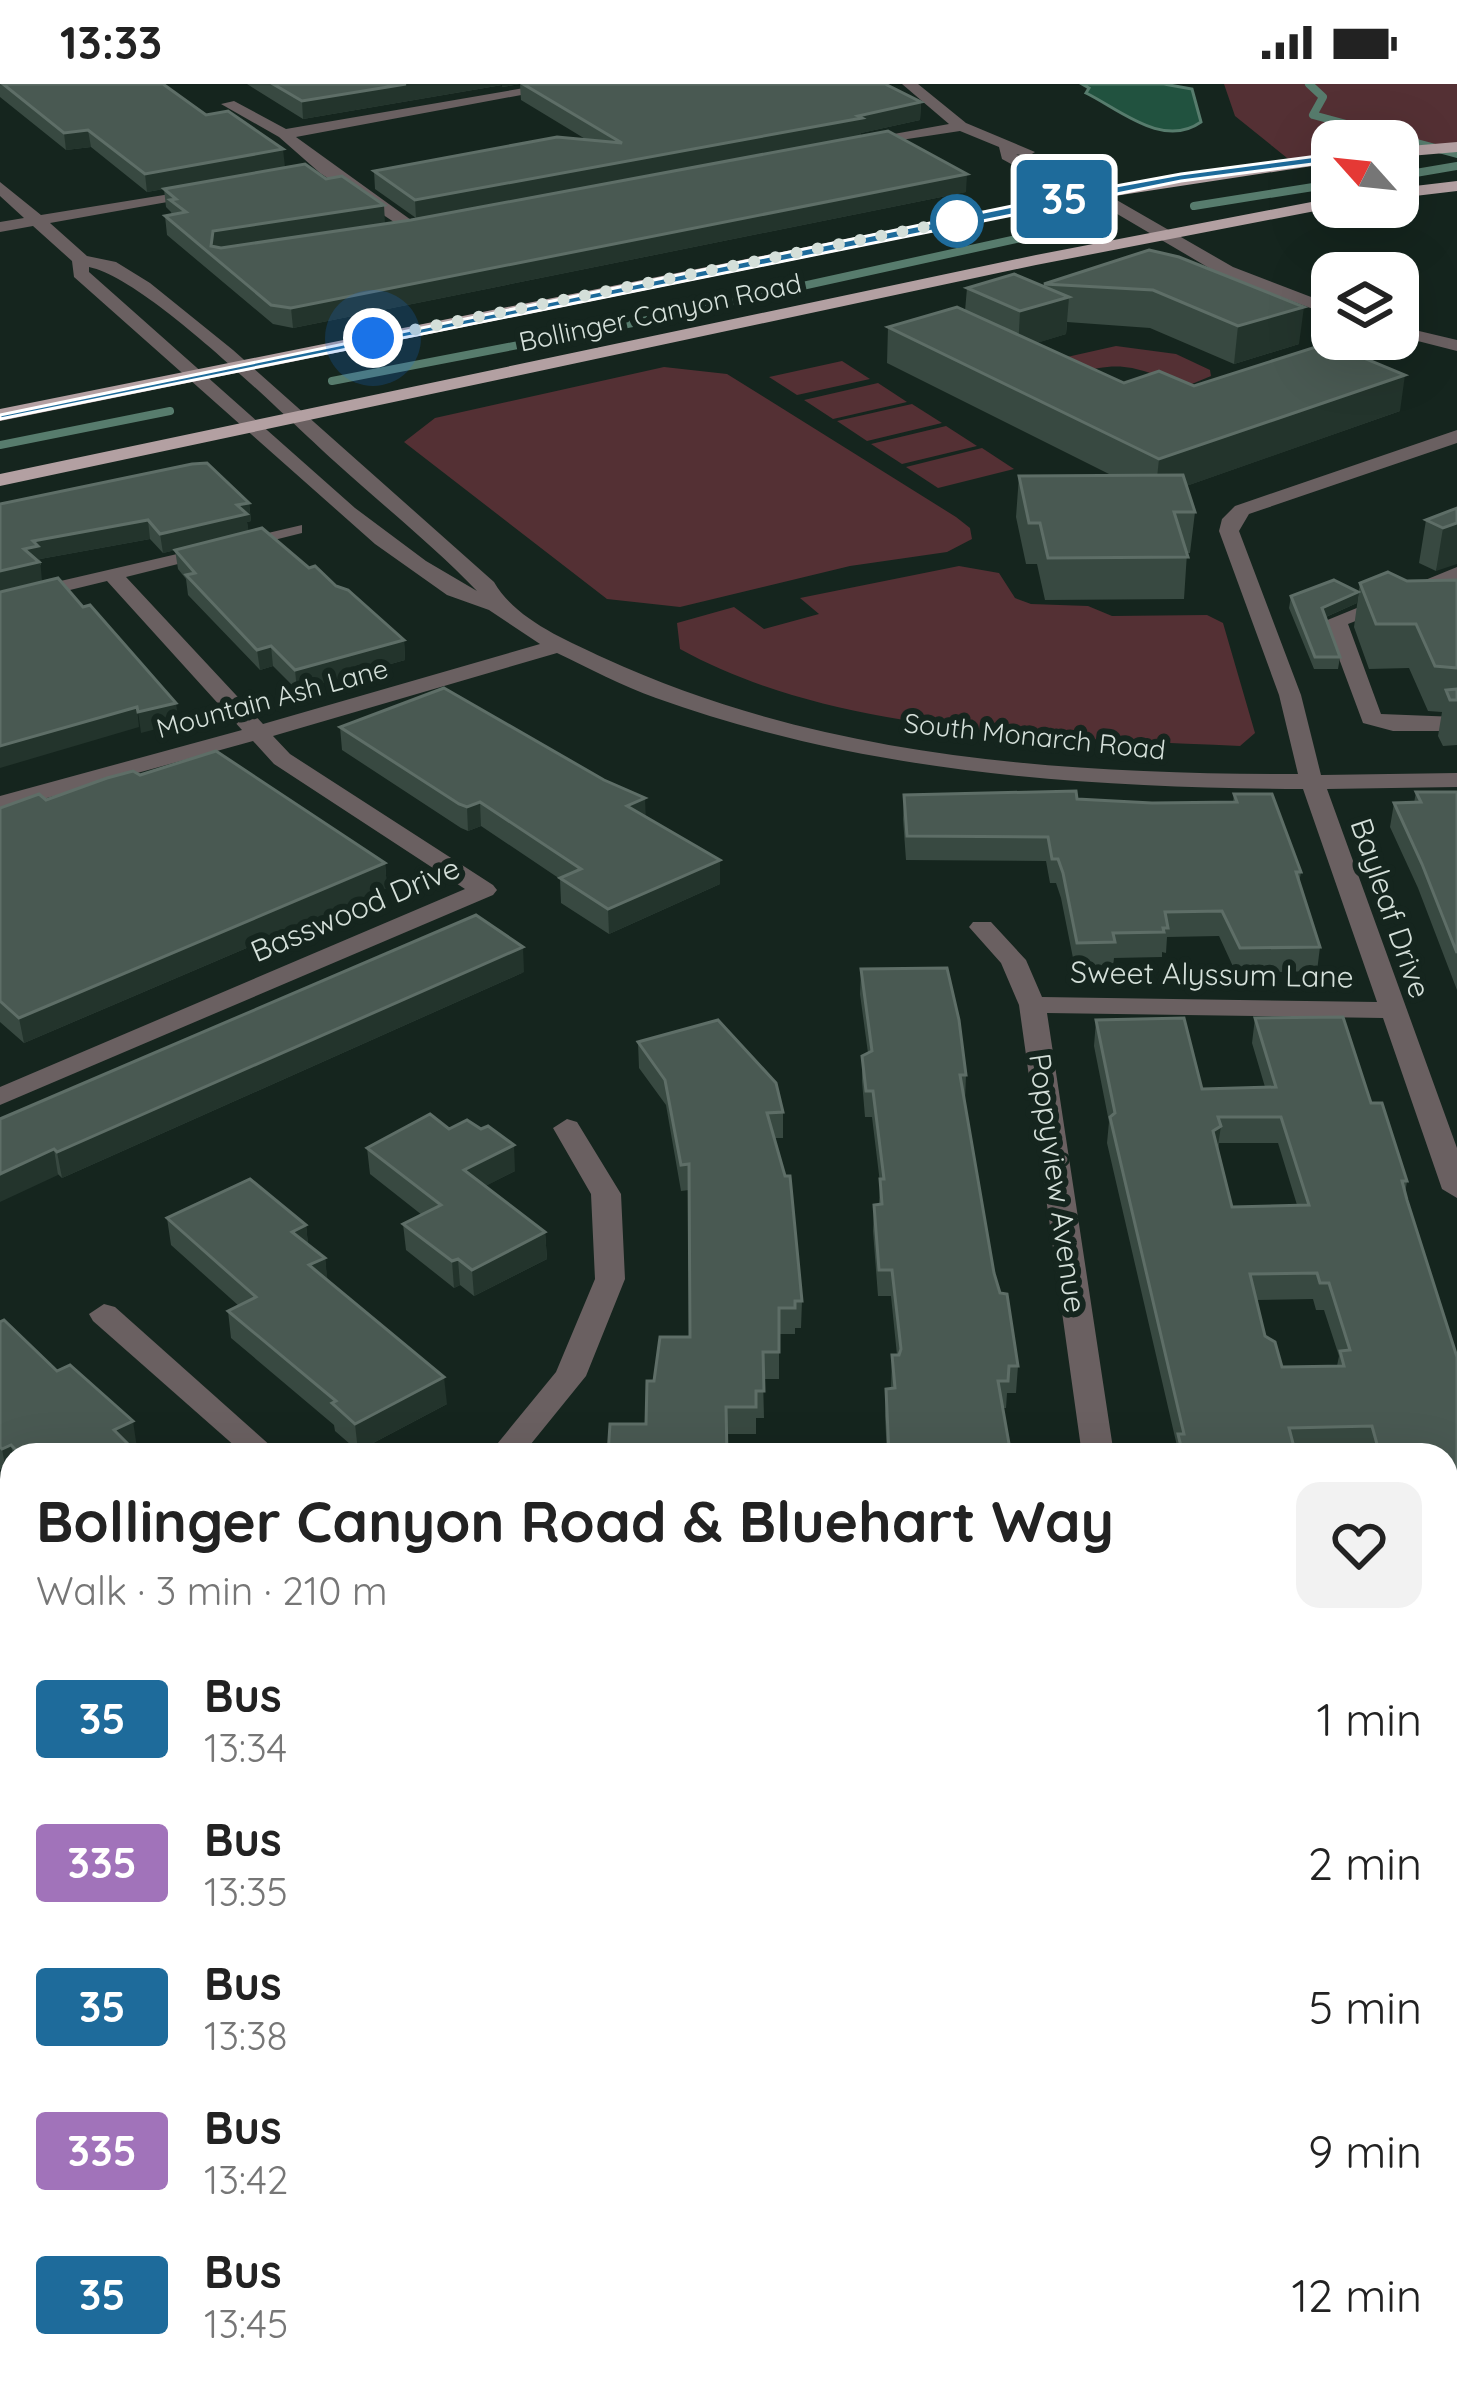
<!DOCTYPE html>
<html lang="en">
<head>
<meta charset="utf-8">
<style>
  :root { --surface:#fff; --page:#f2f2f2; --text:#222; --muted:#767676 }
  body { margin:0; font-family:Quicksand,sans-serif; background:var(--page); color:var(--text); height:100vh; display:flex; flex-direction:column; font-size:45px; white-space:nowrap }
  * { box-sizing:border-box; margin:0 }
  p { font-size:39px; color:var(--muted) }
  .icon { flex:none; width:66px; height:66px; fill:none; stroke:currentColor; stroke-width:2; stroke-linecap:round; stroke-linejoin:round }
  .map { position:relative; flex:1; overflow:hidden }
  .side { position:absolute; left:0px; top:1359px; width:1458px; height:951px; display:flex; flex-direction:column; background:var(--surface); border-radius:36px 36px 0 0; box-shadow:0 12px 48px #0002 }
  .side>* { flex:none }
  .badge { padding:0 24px; border-radius:9px; font-size:42px; line-height:78px }
  .needle { width:78px; rotate:297deg }
  .buttons { position:absolute; left:1311px; top:36px; display:grid; gap:24px }
  .buttons a { display:grid; place-items:center; width:108px; height:108px; border-radius:24px; background:var(--surface); box-shadow:0 12px 48px #0002; font-size:60px }
  .you { position:absolute; width:60px; height:60px; margin:-30px; border:9px solid #fff; border-radius:50%; background:#1a73e8; box-shadow:0 0 0 18px #1a73e833 }
  .map>.badge { position:absolute; translate:-50% -50%; box-shadow:0 0 0 6px #fff }
  .round { display:grid; place-items:center; flex:none; width:126px; height:126px; border-radius:24px; background:var(--page) }
  .head { display:flex; align-items:center; justify-content:space-between; height:204px; padding:0 36px }
  h1 { font-size:57px; font-weight:700; line-height:90px }
  ul { padding:0; list-style:none }
  li { display:flex; align-items:center; gap:36px; height:144px; padding:0 36px }
  li div { flex:1 }
  li b { display:block; font-size:45px }
  li em { font-style:normal }
  li .badge { min-width:132px; font-weight:700; text-align:center }
  .status { display:flex; justify-content:space-between; align-items:center; height:84px; padding:0 60px; background:var(--surface); direction:ltr }
  .status svg { height:33px; fill:currentColor }
  .map>svg:first-child { display:block }
  .green { fill:#543034 }
  .water { fill:#21523f; stroke:#577c6d; stroke-width:3 }
  .lines { fill:none; stroke-linecap:round; stroke-linejoin:round }
  .stream { stroke:#577c6d; stroke-width:8 }
  .minor { fill:#6a6061; fill-rule:evenodd }
  .major { fill:#b3a0a2; fill-rule:evenodd }
  .wall { fill:#384941; fill-rule:evenodd }
  .shaded-wall { fill:#23342c }
  .building { fill:#495952; stroke:#5e6e67; stroke-width:3; fill-rule:evenodd }
  .line { fill:#1e6b9b; stroke:#fff; stroke-width:3 }
  .walk { stroke:#d4dfd9; stroke-width:12; stroke-dasharray:0 21.6 }
  .stop-dot { fill:#fff; stroke:#1e6b9b; stroke-width:6 }
  .labels { text-anchor:middle; dominant-baseline:central; stroke-width:12; stroke-linejoin:round; paint-order:stroke }
  .far-street-label { font-size:27px; fill:#d4dfd9; stroke:#15251e }
  .street-label { font-size:30px; fill:#d4dfd9; stroke:#15251e }
</style>
</head>
<body>
<div class="status"><b>13:33</b><svg viewBox="0 0 49 12"><path d="M0 12V9h3v3zM5 12V6h3v6zM10 12V3h3v9zM15 12V0h3v12zM26 1h20v11H26zM47 4h2v5h-2z"/></svg></div>
<div class="map">
<svg width="1457" height="2309" viewBox="0 0 1457 2309">
  <rect width="100%" height="100%" fill="#15251e"/>
  <g class="green">
    <polygon points="1224,0 1457,0 1457,63 1398,68 1398,57 1332,57 1332,74 1292,78 1235,32"/>
    <path d="M 1116,262 L 1176,270 L 1210,286 L 1211,292 L 1187,302 C 1139,286 1126,274 1075,290 L 1058,275 Z"/>
    <polygon points="842,277 870,295 797,311 769,293"/>
    <polygon points="664,283 727,290 956,433 970,444 972,455 947,468 850,482 680,523 607,515 404,358 435,334"/>
    <polygon points="878,299 907,318 833,335 804,316"/>
    <polygon points="912,320 942,339 867,357 837,337"/>
    <polygon points="946,342 977,362 902,380 871,360"/>
    <polygon points="982,364 1014,385 938,404 906,383"/>
    <path d="M 959,482 L 999,489 L 1015,514 L 1031,520 L 1088,522 L 1112,532 L 1207,531 L 1223,539 L 1255,649 L 1240,662 C 1065,654 837,652 680,565 L 677,539 L 734,523 L 764,545 L 819,530 L 800,514 Z"/>
  </g>
  <path class="water" d="M 1082,0 L 1164,0 L 1192,5 L 1201,38 C 1163,65 1119,25 1086,9 L 1089,4 Z"/>
  <g class="lines">
    <g class="stream">
      <polyline points="1309,0 1323,13 1313,31 1457,70"/>
      <polyline points="1398,92 1457,82"/>
      <polyline points="1194,122 1332,100"/>
      <polyline points="332,297 643,237 1071,143"/>
      <polyline points="0,361 170,327"/>
    </g>
    <g class="minor">
      <polygon points="547,0 580,0 296,53 418,141 418,149 412,150 320,89 279,53 221,20 234,17 286,45"/>
      <polygon points="902,0 918,0 966,39 1035,68 1027,73 1016,70 1072,100 1101,107 1233,183 1332,221 1332,232 1221,191 1090,114 1061,107 1002,75 999,63 960,47 855,63 855,57 949,40"/>
      <path d="M 0,98 L 41,131 L 207,104 L 209,107 L 201,112 L 50,139 L 87,172 L 116,178 L 150,199 L 233,266 L 494,498 C 515,535 565,556 604,574 C 821,674 1061,690 1298,690 L 1279,611 L 1219,447 L 1222,435 L 1235,422 L 1457,346 L 1457,359 L 1249,430 L 1239,447 L 1301,611 L 1321,691 L 1457,689 L 1457,703 L 1327,705 L 1457,1064 L 1457,1114 L 1442,1105 L 1383,934 L 1047,929 L 1114,1371 L 1082,1371 L 1019,921 L 1001,879 L 969,843 L 973,838 L 991,838 L 1026,876 L 1042,913 L 1377,918 L 1303,705 C 1083,704 864,689 656,614 C 622,602 589,584 557,569 L 273,652 L 290,670 L 493,801 L 497,806 L 493,811 L 0,1021 L 0,1003 L 465,805 L 274,680 L 253,657 L 0,727 L 0,712 L 242,646 L 107,497 L 0,523 L 0,511 L 302,441 L 302,449 L 126,493 L 263,640 L 540,560 L 489,526 L 447,511 L 375,460 L 74,193 L 72,177 L 33,142 L 0,148 L 0,138 L 24,134 L 0,112 ZM 89,183 C 148,195 283,331 334,377 C 381,420 433,461 477,507 L 426,477 L 355,424 L 89,188 Z"/>
      <polygon points="1398,242 1457,256 1457,267 1398,252"/>
      <polygon points="1457,483 1457,497 1348,540 1381,630 1457,633 1457,647 1393,647 1363,639 1325,537"/>
      <polygon points="567,1035 577,1038 621,1110 625,1195 586,1292 522,1371 488,1371 556,1288 595,1195 591,1110 553,1044"/>
      <polygon points="104,1220 115,1223 281,1371 245,1371 93,1237 89,1230"/>
      <rect x="1446" y="1687" width="11" height="28"/>
      <polygon points="0,1871 12,1875 12,1922 0,1918"/>
      <polygon points="12,1953 12,1989 0,1993 0,1957"/>
      <polygon points="1446,1978 1457,1982 1457,2056 1446,2052"/>
      <polygon points="1457,2170 1457,2208 1446,2209 1446,2171"/>
      <polygon points="239,2298 285,2298 290,2309 243,2309"/>
      <polygon points="518,2298 592,2298 588,2309 513,2309"/>
    </g>
    <g class="major">
      <polygon points="1457,58 1457,68 1398,73 1398,63"/>
      <polygon points="1332,69 1332,79 1095,115 0,337 0,325 1095,105"/>
      <polygon points="1457,97 1457,107 1398,114 1398,104"/>
      <polygon points="1332,114 1336,123 1036,181 0,402 0,390 1036,171"/>
    </g>
  </g>
  <g class="wall">
    <polygon points="0,0 163,0 285,83 147,108 91,63 66,66 0,13"/>
    <polygon points="247,0 885,0 921,18 920,36 861,49 861,52 416,134 375,105 374,87 587,56 521,16 520,0 502,3 502,1 303,35"/>
    <polygon points="164,105 385,139 966,108 293,244 273,240 167,151 165,132 172,131 171,128 166,123"/>
    <polygon points="1149,166 1299,260 1234,280 1150,244 1067,238 1066,250 1036,259 1124,299 1194,302 1400,327 1186,402 1195,428 1190,469 1187,469 1184,515 1045,516 1037,480 1026,480 1016,433 1019,392 1113,392 887,279 888,243 965,227 967,204 1044,202 1044,200"/>
    <polygon points="249,419 251,437 247,438 248,447 336,502 404,556 405,576 297,606 273,582 260,586 188,511 186,495 178,485 175,466 163,469 150,455 40,475 41,481 39,481 0,420"/>
    <polygon points="1457,424 1436,487 1419,479 1426,436"/>
    <polygon points="1457,496 1457,661 1443,662 1438,652 1442,628 1428,627 1409,584 1369,585 1354,543 1360,499"/>
    <polygon points="1358,508 1357,519 1326,533 1340,573 1338,585 1314,585 1289,524 1291,512"/>
    <polygon points="340,643 646,733 720,800 609,850 561,819 560,795 481,742 468,747 461,744 342,666"/>
    <polygon points="140,691 385,779 387,804 24,959 0,938 0,724 46,716"/>
    <polygon points="1416,708 1457,708 1457,906 1418,804 1390,743 1394,719 1414,719"/>
    <polygon points="1234,710 1301,788 1299,799 1320,863 1317,887 1236,889 1219,852 1167,853 1166,869 1162,868 1162,873 1114,874 1113,883 1075,884 1061,814 1056,799 1050,799 1046,777 906,776 903,735 904,711 1077,715 1152,719 1233,718"/>
    <polygon points="861,885 966,991 965,1017 994,1189 1018,1282 1016,1309 1007,1309 1006,1324 1003,1324 1011,1371 887,1371 885,1332 886,1305 891,1304 892,1271 897,1271 891,1212 878,1212 873,1147 874,1121 879,1120 880,1099 872,1033 865,1033 862,997 862,972 868,969 860,910"/>
    <polygon points="524,888 62,1094 0,1035"/>
    <path d="M 1255,934 L 1371,1019 L 1407,1097 L 1405,1110 L 1457,1273 L 1457,1646 L 1446,1647 L 1446,1371 L 1367,1371 L 1367,1369 L 1175,1371 L 1177,1362 L 1107,1059 L 1109,1038 L 1094,962 L 1096,936 L 1202,1005 L 1265,1003 L 1252,959 ZM 1219,1059 L 1278,1059 L 1297,1121 L 1232,1123 L 1218,1066 ZM 1313,1215 L 1316,1226 L 1324,1226 L 1339,1272 L 1337,1282 L 1282,1283 L 1265,1252 L 1256,1216 Z"/>
    <polygon points="638,958 783,1028 783,1054 774,1054 802,1217 801,1244 795,1244 795,1250 779,1250 779,1295 763,1295 764,1334 756,1334 756,1350 727,1350 646,1340 654,1297 690,1253 689,1106 681,1107 666,1021 639,984"/>
    <polygon points="367,1064 515,1087 485,1102 545,1148 547,1175 474,1212 460,1201 454,1204 406,1166 403,1140 422,1131 370,1090"/>
    <polygon points="167,1134 306,1141 308,1161 325,1174 327,1196 447,1320 358,1367 335,1347 334,1341 231,1254 228,1227 239,1222 171,1161"/>
    <polygon points="0,1238 137,1364 134,1366 139,1371 12,1371 7,1392 0,1385"/>
    <polygon points="1070,2298 1418,2298 1420,2309 1071,2309"/>
  </g>
  <g class="shaded-wall">
    <polygon points="406,0 521,0 502,3 502,1 303,35 302,17"/>
    <polygon points="921,18 920,36 861,49 861,52 416,134 415,116"/>
    <polygon points="88,46 91,63 66,66 64,49"/>
    <polygon points="283,65 285,83 147,108 145,90"/>
    <polygon points="967,90 966,108 293,244 291,224"/>
    <polygon points="384,121 385,139 215,166 211,162 213,147"/>
    <polygon points="1069,213 1066,250 1018,265 1020,227"/>
    <polygon points="1304,223 1299,260 1234,280 1238,242"/>
    <polygon points="1405,291 1400,327 1155,413 1159,375"/>
    <polygon points="249,419 251,437 247,438 249,449 163,469 160,450"/>
    <polygon points="148,436 150,455 40,475 42,497 0,507 0,487 33,457"/>
    <polygon points="1457,439 1457,480 1436,487 1443,444"/>
    <polygon points="1358,508 1357,519 1321,535 1322,524"/>
    <polygon points="404,556 405,576 297,606 295,586"/>
    <polygon points="271,562 273,582 260,586 257,566"/>
    <polygon points="176,619 179,639 141,649 138,628"/>
    <polygon points="137,623 139,643 0,684 0,662"/>
    <polygon points="645,714 646,738 627,722"/>
    <polygon points="480,718 481,742 468,747 467,723"/>
    <polygon points="720,776 720,800 609,850 608,825"/>
    <polygon points="385,779 387,804 24,959 19,934"/>
    <polygon points="523,863 524,888 62,1094 57,1068"/>
    <polygon points="1221,1042 1217,1068 1213,1047"/>
    <polygon points="514,1061 515,1087 466,1112 464,1086"/>
    <polygon points="54,1065 58,1091 0,1118 0,1090"/>
    <polygon points="306,1141 309,1168 292,1148"/>
    <polygon points="545,1148 547,1175 474,1212 472,1186"/>
    <polygon points="325,1174 328,1200 309,1181"/>
    <polygon points="458,1175 460,1201 454,1204 452,1177"/>
    <polygon points="444,1293 447,1320 358,1367 355,1340"/>
    <polygon points="133,1337 137,1364 123,1371 114,1346"/>
    <polygon points="11,1361 13,1371 12,1390 7,1392 2,1365"/>
    <polygon points="0,1498 5,1520 3,1521 4,1529 0,1532"/>
    <polygon points="12,1669 12,1700 0,1707 0,1676"/>
    <polygon points="12,2173 12,2206 0,2215 0,2182"/>
  </g>
  <g class="building">
    <polygon points="3,0 163,0 206,31 228,27 283,65 145,90 88,46 64,49"/>
    <polygon points="273,0 406,0 302,17"/>
    <polygon points="523,0 885,0 921,18 858,32 862,34 415,116 374,87 557,53 622,59"/>
    <polygon points="888,47 967,90 291,224 271,221 165,132 186,128 170,116 176,115 164,105 305,80 326,95 342,92 384,121 213,147 211,162 221,164 411,136"/>
    <polygon points="1149,166 1179,173 1304,223 1238,242 1153,206 1044,200"/>
    <polygon points="1014,190 1069,213 1020,227 967,204"/>
    <polygon points="957,223 1124,299 1159,287 1194,302 1328,259 1405,291 1159,375 888,243"/>
    <polygon points="207,379 249,419 237,421 247,430 160,450 148,436 33,457 38,462 24,465 39,478 0,487 0,420 192,380"/>
    <polygon points="1183,391 1195,428 1174,428 1188,473 1048,474 1040,439 1029,439 1019,392"/>
    <polygon points="1457,424 1457,439 1443,444 1426,436"/>
    <polygon points="262,444 309,484 315,482 336,502 348,506 404,556 295,586 271,562 257,566 186,491 195,489 175,466"/>
    <polygon points="1388,488 1407,497 1457,496 1457,584 1435,582 1416,540 1376,540 1360,499"/>
    <polygon points="58,494 83,523 90,521 176,619 138,628 137,623 0,662 0,508"/>
    <polygon points="1334,496 1358,508 1322,524 1340,573 1315,573 1291,512"/>
    <polygon points="444,604 604,696 645,714 627,722 720,776 608,825 560,794 581,785 480,718 467,723 459,720 340,643"/>
    <polygon points="1457,605 1457,616 1450,616 1446,606"/>
    <polygon points="216,667 385,779 19,934 0,917 0,724 39,710 46,716 107,694 133,687 140,691"/>
    <polygon points="1076,707 1077,715 1152,719 1237,718 1234,710 1272,710 1301,788 1296,788 1320,863 1240,864 1222,827 1165,828 1168,844 1163,844 1164,848 1113,849 1115,858 1077,859 1063,789 1058,775 1052,775 1048,753 907,752 904,711"/>
    <polygon points="1416,708 1457,708 1457,869 1422,780 1394,719 1421,718"/>
    <polygon points="476,831 523,863 57,1068 54,1065 0,1090 0,1035"/>
    <polygon points="947,884 959,936 966,991 960,991 994,1189 1000,1209 1007,1210 1018,1282 1009,1282 1008,1297 998,1297 1011,1371 889,1371 886,1305 895,1304 892,1271 899,1271 901,1265 892,1186 879,1186 874,1121 882,1120 880,1095 884,1095 873,1007 866,1007 862,972 872,967 861,885"/>
    <path d="M 1343,933 L 1371,1019 L 1382,1019 L 1407,1097 L 1402,1097 L 1407,1116 L 1457,1273 L 1457,1619 L 1451,1619 L 1446,1604 L 1446,1371 L 1380,1371 L 1372,1342 L 1289,1344 L 1296,1371 L 1183,1371 L 1178,1350 L 1184,1350 L 1110,1033 L 1115,1029 L 1096,936 L 1184,934 L 1202,1005 L 1276,1003 L 1255,934 ZM 1218,1033 L 1281,1033 L 1309,1121 L 1232,1123 L 1213,1047 L 1221,1042 ZM 1317,1189 L 1320,1199 L 1329,1199 L 1350,1266 L 1340,1267 L 1344,1282 L 1282,1283 L 1275,1258 L 1265,1252 L 1250,1190 Z"/>
    <polygon points="718,936 776,999 783,1028 767,1029 785,1092 790,1092 802,1217 795,1217 795,1224 779,1224 779,1268 763,1268 764,1307 756,1307 756,1323 726,1323 727,1371 608,1371 610,1340 646,1340 647,1297 654,1297 660,1253 690,1253 689,1080 681,1081 665,996 638,958"/>
    <polygon points="430,1030 449,1045 467,1036 481,1045 488,1042 514,1061 464,1086 545,1148 472,1186 458,1175 452,1177 403,1140 441,1121 367,1064"/>
    <polygon points="250,1095 306,1141 292,1148 325,1174 309,1181 444,1293 355,1340 332,1319 336,1317 228,1227 256,1213 167,1134"/>
    <polygon points="4,1236 57,1287 70,1281 133,1337 114,1346 139,1371 21,1371 11,1361 2,1365 0,1363 0,1238"/>
    <polygon points="12,1562 12,1669 0,1676 0,1568"/>
    <polygon points="0,2160 12,2173 0,2182"/>
    <polygon points="22,2298 37,2298 38,2300 41,2298 131,2298 141,2309 8,2309"/>
    <polygon points="774,2298 783,2298 787,2309 739,2309"/>
    <polygon points="918,2298 1019,2298 1022,2309 920,2309"/>
    <polygon points="1077,2298 1418,2298 1420,2309 1079,2309"/>
  </g>
  <polygon class="line" points="1332,70 1336,77 1181,97 0,335 0,331 1056,113 1181,90"/>
  <g class="lines">
    <polyline class="walk" points="373,254 975,133 957,137"/>
  </g>
  <circle class="stop-dot" cx="957" cy="137" r="24"/>
  <g class="labels">
    <g class="far-street-label">
      <text transform="translate(660 228) rotate(-12)">Bollinger Canyon Road</text>
      <text transform="translate(272 614) rotate(-15)">Mountain Ash Lane</text>
      <text transform="translate(1035 652) rotate(6)">South Monarch Road</text>
    </g>
    <g class="street-label">
      <text transform="translate(1391 824) rotate(71)">Bayleaf Drive</text>
      <text transform="translate(355 825) rotate(-23)">Basswood Drive</text>
      <text transform="translate(1212 890) rotate(1)">Sweet Alyssum Lane</text>
      <text transform="translate(1058 1099) rotate(82)">Poppyview Avenue</text>
    </g>
  </g>
</svg>
<div class="buttons">
<a><svg class="needle" viewBox="-14 -14 28 28"><path d="M0-13l5 13h-10z" fill="#e53935"/><path d="M0 13l5-13h-10z" fill="#767676"/></svg></a>
<a><svg class="icon" aria-label="layers" viewBox="0 0 24 24"><path d="M12 4l9 5-9 5-9-5zM3 14l9 5 9-5"/></svg></a>
</div>
<div class="you" style="left:373px;top:254px"></div>
<b class="badge" style="left:1064px;top:115px;background:#1e6b9b;color:#fff">35</b>
<section class="side">
<div class="head"><div><h1>Bollinger Canyon Road &amp; Bluehart Way</h1><p>Walk · 3 min · 210 m</p></div><a class="round"><svg class="icon" aria-label="heart" viewBox="0 0 24 24"><path d="M12 20l-8-8c-3-5 5-10 8-4 3-6 11-1 8 4z"/></svg></a></div>
<ul>
<li><span class="badge" style="background:#1e6b9b;color:#fff">35</span><div><b>Bus</b><p>13:34</p></div><em>1 min</em></li>
<li><span class="badge" style="background:#a173ba;color:#fff">335</span><div><b>Bus</b><p>13:35</p></div><em>2 min</em></li>
<li><span class="badge" style="background:#1e6b9b;color:#fff">35</span><div><b>Bus</b><p>13:38</p></div><em>5 min</em></li>
<li><span class="badge" style="background:#a173ba;color:#fff">335</span><div><b>Bus</b><p>13:42</p></div><em>9 min</em></li>
<li><span class="badge" style="background:#1e6b9b;color:#fff">35</span><div><b>Bus</b><p>13:45</p></div><em>12 min</em></li>
</ul>
</section>
</div>
</body>
</html>
